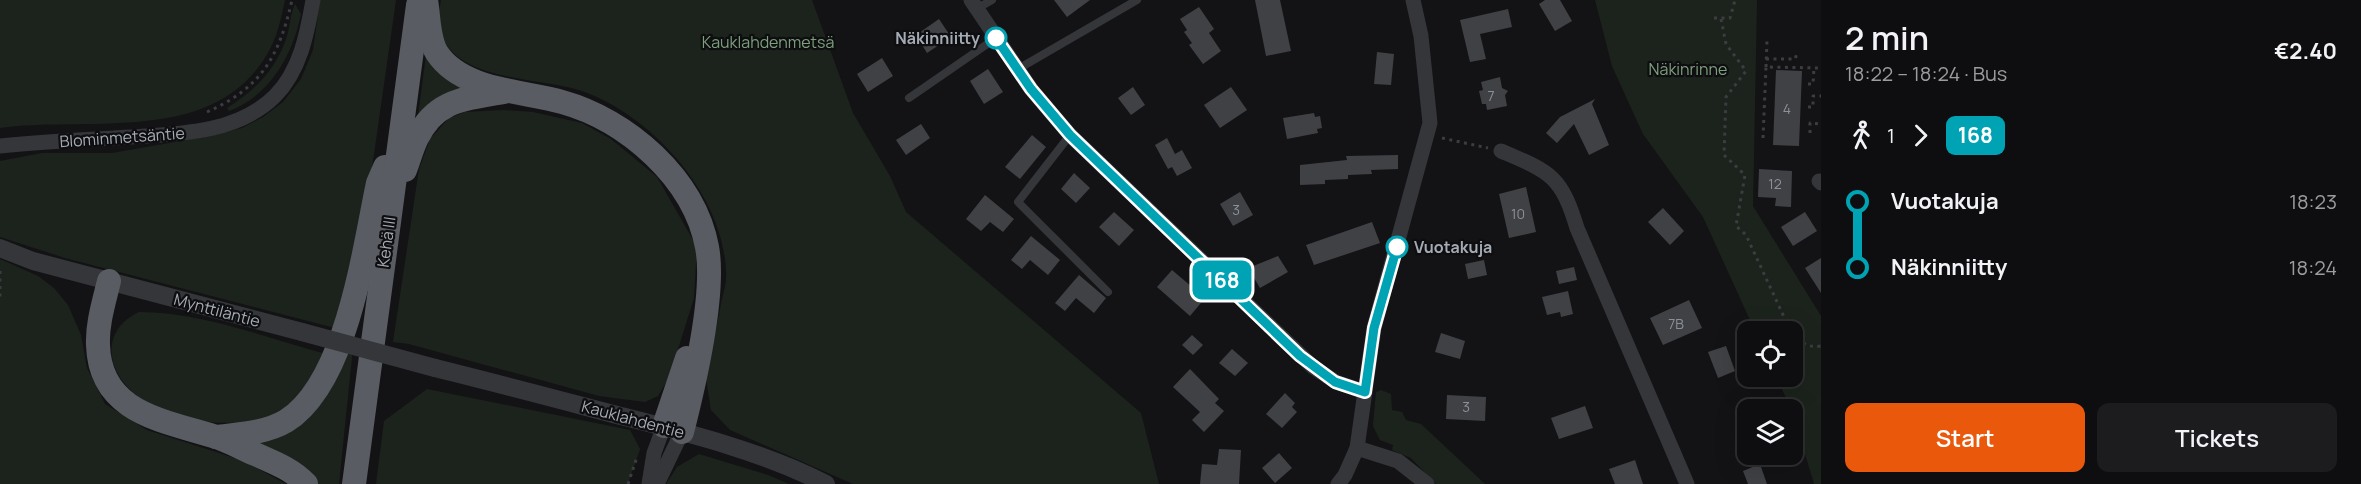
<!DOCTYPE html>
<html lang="en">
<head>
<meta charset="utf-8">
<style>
  :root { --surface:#0e0e10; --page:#1c1c1e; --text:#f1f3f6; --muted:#9b9c9f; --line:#2e2e30; --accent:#ea580c }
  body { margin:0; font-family:Manrope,sans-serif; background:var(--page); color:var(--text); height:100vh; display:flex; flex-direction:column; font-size:22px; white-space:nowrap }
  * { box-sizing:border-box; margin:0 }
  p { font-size:20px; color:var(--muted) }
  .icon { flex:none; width:33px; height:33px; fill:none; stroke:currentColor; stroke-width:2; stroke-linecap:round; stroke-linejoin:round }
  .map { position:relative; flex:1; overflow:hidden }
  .side { display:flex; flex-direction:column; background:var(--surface); width:540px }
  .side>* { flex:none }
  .badge { padding:0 12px; border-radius:9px; font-size:21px; line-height:39px }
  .tools { position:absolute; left:1737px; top:321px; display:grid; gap:12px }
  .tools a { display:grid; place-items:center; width:66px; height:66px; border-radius:12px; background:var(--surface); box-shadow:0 6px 24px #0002,0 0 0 2px var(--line); font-size:30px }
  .map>.badge { position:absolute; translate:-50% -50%; box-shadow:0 0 0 3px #fff }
  .legs { display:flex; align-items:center; gap:9px; height:66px; padding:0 24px; font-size:20px }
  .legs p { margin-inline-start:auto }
  .summary { display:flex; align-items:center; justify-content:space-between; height:102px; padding:0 24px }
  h1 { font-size:33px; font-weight:600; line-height:45px }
  .action { display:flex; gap:12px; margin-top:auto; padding:12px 24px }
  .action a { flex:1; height:69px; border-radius:12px; background:var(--accent); color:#fff; font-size:24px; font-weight:600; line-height:69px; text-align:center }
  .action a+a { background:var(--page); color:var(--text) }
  ul { padding:0 24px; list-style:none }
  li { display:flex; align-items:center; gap:21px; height:66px; font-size:22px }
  li i { display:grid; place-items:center; width:9px; height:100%; margin:0 8px; background:currentColor }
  li i::after { content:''; width:15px; height:15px; margin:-8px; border:4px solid; border-radius:50%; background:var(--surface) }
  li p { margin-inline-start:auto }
  li:first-child i { background:linear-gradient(#0000 50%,currentColor 0) }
  li:last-child i { background:linear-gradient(currentColor 50%,#0000 0) }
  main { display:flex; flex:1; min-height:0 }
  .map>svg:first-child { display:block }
  .green { fill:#1c231c }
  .building { fill:#3f4145 }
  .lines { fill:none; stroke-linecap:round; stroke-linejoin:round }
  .path { stroke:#3b3d41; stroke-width:3; stroke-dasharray:3 4.5; stroke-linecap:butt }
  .service { stroke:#34363a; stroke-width:8 }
  .minor { stroke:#34363a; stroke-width:15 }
  .tertiary { stroke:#34363a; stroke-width:18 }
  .trunk { stroke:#595c62; stroke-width:24 }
  .tertiary-bridge { stroke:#34363a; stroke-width:18 }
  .line-1-casing { stroke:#fff; stroke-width:14 }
  .line-1 { stroke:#00a3b4; stroke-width:9 }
  .stop-1-dot { fill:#fff; stroke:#00a3b4; stroke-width:3 }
  .labels { text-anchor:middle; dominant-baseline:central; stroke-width:4.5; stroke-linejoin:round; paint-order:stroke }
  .number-label { font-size:14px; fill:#8c9099 }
  .stop-label { font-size:16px; font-weight:bold; fill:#a5abb5; stroke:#0e0e10; text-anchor:end }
  .park-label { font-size:16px; fill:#7d9f7d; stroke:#0e0e10 }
  .street-label { font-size:16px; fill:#a5abb5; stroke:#0e0e10 }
</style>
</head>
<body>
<main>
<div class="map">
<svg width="1821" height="484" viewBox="0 0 1821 484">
  <rect width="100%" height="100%" fill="#131315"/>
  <g class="green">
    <path d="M 0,0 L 285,0 C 281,19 277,39 266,56 C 212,146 86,116 0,128 Z"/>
    <polygon points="320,0 396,0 369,189 335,328 65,258 0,237 0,161 42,153 112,153 215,135 242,128 263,117 283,102 301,79 313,50"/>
    <path d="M 441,0 L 812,0 L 853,113 L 890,176 L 906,212 L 1141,413 L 1159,484 L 853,484 L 730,430 L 711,410 L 706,379 C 711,354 716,329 721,304 C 723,294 727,282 726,272 C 724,196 654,118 585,92 C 541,76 447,84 438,23 C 437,16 440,7 441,0 Z"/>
    <polygon points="1595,0 1757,0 1753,206 1821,316 1821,484 1814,484 1792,410 1776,377 1792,376 1792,332 1755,331 1703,217 1643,134 1612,66"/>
    <path d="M 295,4 L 301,14 C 293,54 270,96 229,111 L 227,108 C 256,90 277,68 287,36 C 290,26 291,11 295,4 Z"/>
    <polygon points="426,55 470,88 418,116"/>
    <polygon points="503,110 533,112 582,123 611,139 657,177 697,247 694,298 669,378 658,396 645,402 599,396 409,344 393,342 419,169 430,139 449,118 465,112"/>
    <polygon points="0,259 38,276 54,288 68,305 81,335 87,368 105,404 147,430 244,461 286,484 0,484"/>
    <path d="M 139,312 C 202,312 266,338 326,354 C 311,379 299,401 273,416 C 266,420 255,420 246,421 C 213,427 175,418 145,401 C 109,380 95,333 139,312 Z"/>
    <polygon points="355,328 339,484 317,484 244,443 265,439"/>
    <polygon points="427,389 630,430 640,449 628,484 376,484 384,421"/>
    <polygon points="1381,390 1391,394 1392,410 1402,412 1406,420 1421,424 1485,484 1436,484 1411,458 1392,450 1393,445 1380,440 1373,426 1376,392"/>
    <polygon points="699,454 768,475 789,484 666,484 677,467"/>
  </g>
  <g class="building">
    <polygon points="1054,0 1090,0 1067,17"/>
    <polygon points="1255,0 1280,0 1291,51 1266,56"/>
    <polygon points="1545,0 1560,0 1572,21 1555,31 1539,4"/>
    <polygon points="1199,7 1214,29 1209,33 1221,51 1203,64 1189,45 1192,43 1184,32 1187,30 1180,19"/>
    <polygon points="1508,9 1512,27 1480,34 1486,59 1470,62 1460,20"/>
    <polygon points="939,19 951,37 927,53 916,35"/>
    <polygon points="1377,52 1394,54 1391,85 1374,84"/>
    <polygon points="882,58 893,76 868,92 857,74"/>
    <polygon points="988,69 1003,92 984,104 970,81"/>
    <polygon points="1776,70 1802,71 1799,146 1773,145"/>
    <polygon points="1500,77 1502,88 1508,91 1505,95 1507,106 1487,110 1486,104 1482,104 1479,91 1483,90 1481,82"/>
    <polygon points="1133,87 1145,105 1131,115 1118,98"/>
    <polygon points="1231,87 1247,110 1220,128 1204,105"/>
    <polygon points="1595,99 1592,104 1609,145 1589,155 1574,124 1557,143 1546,133 1560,117"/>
    <polygon points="1314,113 1315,117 1320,116 1322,128 1317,129 1318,133 1287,139 1283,118"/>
    <polygon points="921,124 930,138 906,155 896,140"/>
    <polygon points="1032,135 1046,147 1020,179 1005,167"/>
    <polygon points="1167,138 1175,154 1182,150 1192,168 1177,176 1172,167 1168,169 1155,145"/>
    <polygon points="1398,155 1398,169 1371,170 1372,174 1348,175 1348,179 1325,180 1325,184 1300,185 1300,165 1347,160 1346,156"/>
    <polygon points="1759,169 1792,171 1791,207 1775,206 1776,198 1758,197"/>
    <polygon points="1074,173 1090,188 1076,203 1061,189"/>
    <polygon points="1526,187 1536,232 1509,238 1499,194"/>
    <polygon points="1240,192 1253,215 1233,226 1220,204"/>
    <polygon points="985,195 1014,219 1003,232 990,222 981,231 966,219"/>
    <polygon points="1663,208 1684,231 1670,245 1648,222"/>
    <polygon points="1114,212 1134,230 1119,246 1099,227"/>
    <polygon points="1805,212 1817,231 1793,246 1781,227"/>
    <polygon points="1372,222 1380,243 1314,265 1306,245"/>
    <polygon points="1031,236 1060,260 1048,275 1030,260 1022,269 1011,260"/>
    <polygon points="1278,256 1288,272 1260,288 1248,268"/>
    <polygon points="1821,258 1821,293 1805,268"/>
    <polygon points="1484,260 1487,275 1468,279 1465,264"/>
    <polygon points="1574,267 1577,280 1559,284 1556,271"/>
    <polygon points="1172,270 1205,298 1190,316 1157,287"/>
    <polygon points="1079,275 1106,298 1094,313 1076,298 1065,311 1055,303"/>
    <polygon points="1568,291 1573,314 1561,317 1560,312 1547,315 1542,297"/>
    <polygon points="1689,300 1702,328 1663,345 1650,318"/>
    <polygon points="1441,333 1465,341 1460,359 1435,352"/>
    <polygon points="1192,335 1203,345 1193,355 1182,345"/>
    <polygon points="1726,346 1735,371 1718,378 1708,352"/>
    <polygon points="1232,349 1248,363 1235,376 1219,363"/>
    <polygon points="1190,369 1219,399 1215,403 1224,411 1204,432 1192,420 1200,412 1173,387"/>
    <polygon points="1285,393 1295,403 1292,407 1297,412 1282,428 1266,414"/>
    <polygon points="1447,395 1486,397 1485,421 1446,419"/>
    <polygon points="1585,406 1593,428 1559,439 1551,418"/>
    <polygon points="1219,449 1241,450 1239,484 1200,484 1202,464 1217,465"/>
    <polygon points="1279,453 1292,468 1275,483 1262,468"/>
    <polygon points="1635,460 1643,484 1615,484 1609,469"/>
    <polygon points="1760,464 1767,484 1748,484 1743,471"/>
  </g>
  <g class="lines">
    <g class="path">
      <polyline points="1714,18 1730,18 1735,0"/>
      <polyline points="1721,19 1726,44 1746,71 1726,97 1724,155 1745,175 1736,226 1746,235 1791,332"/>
      <polyline points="1766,59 1795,59 1798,51"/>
      <polyline points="1766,67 1767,41"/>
      <polyline points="1808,84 1813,84 1814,68"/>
      <polyline points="1808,107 1813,107 1813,96 1821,96"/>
      <path d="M 207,112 C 261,88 279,57 292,0"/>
      <polyline points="1810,133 1810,123 1821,124"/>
      <polyline points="1442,138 1488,148"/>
      <polyline points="1763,138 1766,67 1821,68"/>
      <polyline points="0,271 0,299"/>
      <path d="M 1792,333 C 1802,343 1807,348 1821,346"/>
      <polyline points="628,484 637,457"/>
    </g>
    <g class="service">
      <polyline points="976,9 992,0"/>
      <polyline points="1018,69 1137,0"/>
      <polyline points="909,98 996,38"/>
      <polyline points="1070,135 1018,202 1108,292"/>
    </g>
    <g class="minor">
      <polyline points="971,0 1031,89 1070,135 1313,367 1336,382 1365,392"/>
      <path d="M 0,146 C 38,142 76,140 114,138 C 167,134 234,137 275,96 C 300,71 307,34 313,0"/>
      <path d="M 1501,151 C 1550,172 1561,175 1577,228 L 1687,484"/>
      <polyline points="1819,181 1821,183"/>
      <polyline points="1357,448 1398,461 1427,484"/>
      <polyline points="649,484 654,453 664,426"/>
      <polyline points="657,484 682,432"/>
      <polyline points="1338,484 1345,475 1357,448 1374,328 1430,123 1421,36 1413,0"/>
    </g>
    <g class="tertiary">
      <polyline points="0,248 33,261 302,332"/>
      <path d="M 435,368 C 496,383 556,399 617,415 C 688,433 761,451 826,484"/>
    </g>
    <g class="trunk">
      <path d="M 426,0 C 429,17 428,39 437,53 C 462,91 524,91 562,102 C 627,120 694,178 707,247 C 716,294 694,385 682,432"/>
      <path d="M 405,170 C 409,160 412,148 417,138 C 436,99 465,99 504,92"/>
      <path d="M 109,281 C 104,302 97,324 98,345 C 100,412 161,420 213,436 C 227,440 241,448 255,454 C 273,462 292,469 306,484"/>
      <polyline points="664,426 687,358"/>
      <path d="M 216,437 C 239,434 266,433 286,421 C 347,383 364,249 378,183 L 385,167"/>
      <polyline points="354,484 418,5"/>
    </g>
    <polyline class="tertiary-bridge" points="302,332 435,368"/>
  </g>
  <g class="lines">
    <g class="line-1-casing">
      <polyline id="line-1" points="996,38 1031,89 1070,135 1300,356 1335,382 1365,392 1374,328 1397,247"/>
    </g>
    <use href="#line-1" class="line-1"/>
  </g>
  <g class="stop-1-dot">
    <circle cx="996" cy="38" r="10"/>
    <circle cx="1397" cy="247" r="10"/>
  </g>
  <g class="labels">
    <g class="number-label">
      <text x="1491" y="95">7</text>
      <text x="1787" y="108">4</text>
      <text x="1775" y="183">12</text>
      <text x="1236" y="209">3</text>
      <text x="1518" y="213">10</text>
      <text x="1676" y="323">7B</text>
      <text x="1466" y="406">3</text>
    </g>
    <g class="stop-label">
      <text x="980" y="38">Näkinniitty</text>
      <text x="1414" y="247" text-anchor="start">Vuotakuja</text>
    </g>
    <g class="park-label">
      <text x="768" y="42">Kauklahdenmetsä</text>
      <text x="1688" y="69">Näkinrinne</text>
    </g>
    <g class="street-label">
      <text transform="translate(122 137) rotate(-4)">Blominmetsäntie</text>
      <text transform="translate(386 242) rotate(-82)">Kehä III</text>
      <text transform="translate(217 310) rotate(15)">Mynttiläntie</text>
      <text transform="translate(633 419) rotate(15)">Kauklahdentie</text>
    </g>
  </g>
</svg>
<div class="tools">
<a><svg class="icon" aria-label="locate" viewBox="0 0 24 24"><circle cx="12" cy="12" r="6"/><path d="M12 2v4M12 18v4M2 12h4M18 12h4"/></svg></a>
<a><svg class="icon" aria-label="layers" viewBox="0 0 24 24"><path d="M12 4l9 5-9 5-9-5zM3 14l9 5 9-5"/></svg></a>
</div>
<b class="badge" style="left:1222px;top:280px;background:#00a3b4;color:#fff">168</b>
</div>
<section class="side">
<div class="summary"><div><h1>2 min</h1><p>18:22 – 18:24 · Bus</p></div><b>€2.40</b></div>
<div class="legs"><svg class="icon" aria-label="walk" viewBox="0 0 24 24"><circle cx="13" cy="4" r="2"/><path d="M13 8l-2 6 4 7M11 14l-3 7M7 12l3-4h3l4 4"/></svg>1<svg class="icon" aria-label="forward" viewBox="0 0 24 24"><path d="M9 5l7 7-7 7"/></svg><b class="badge" style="background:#00a3b4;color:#fff">168</b></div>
<ul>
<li><i style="color:#00a3b4"></i><b>Vuotakuja</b><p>18:23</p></li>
<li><i style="color:#00a3b4"></i><b>Näkinniitty</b><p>18:24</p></li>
</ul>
<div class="action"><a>Start</a><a>Tickets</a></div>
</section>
</main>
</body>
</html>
